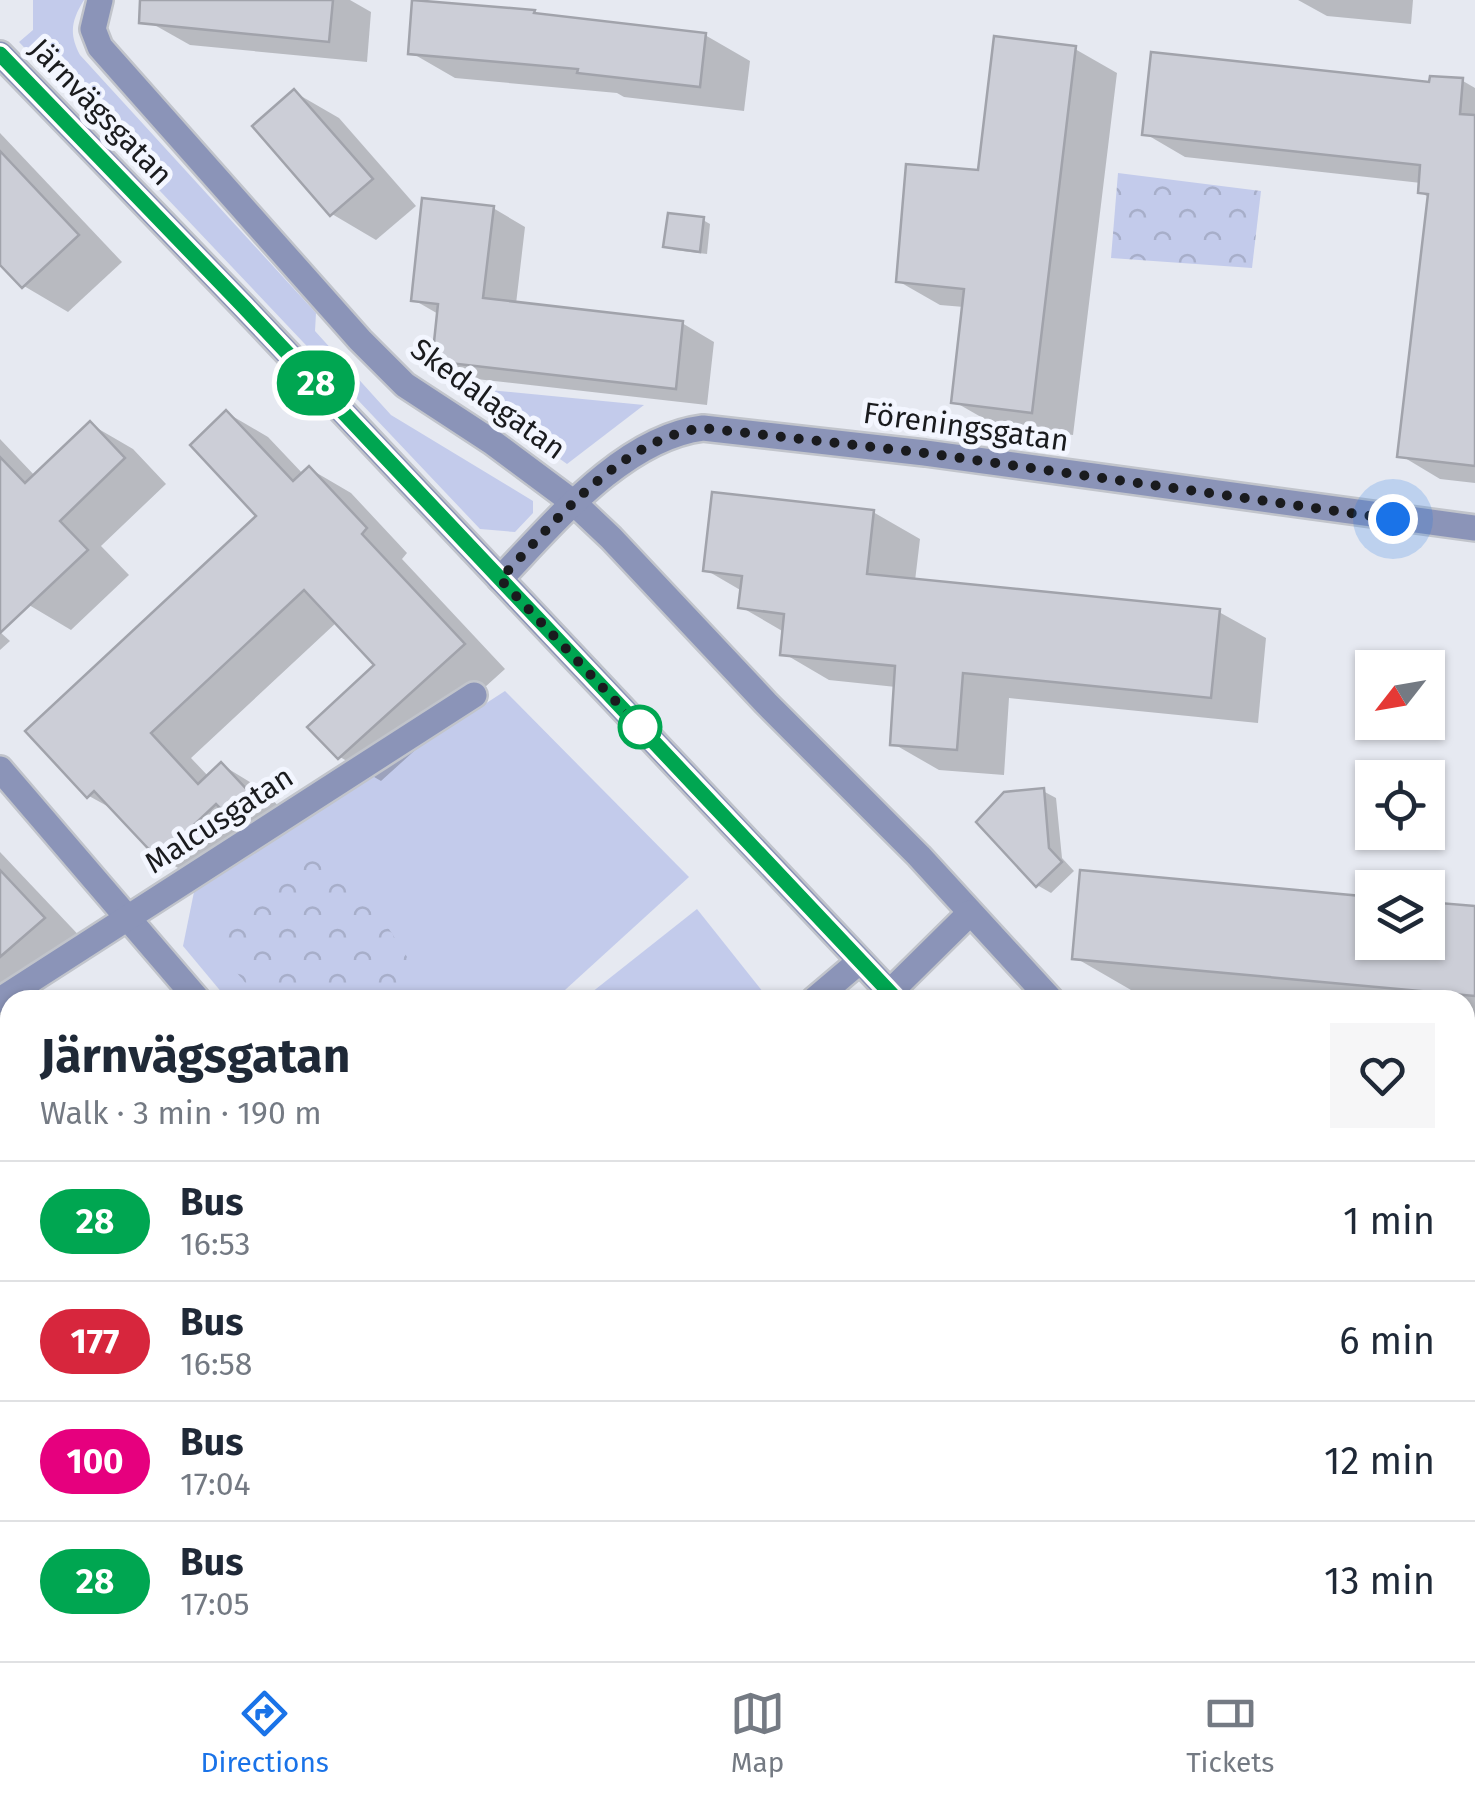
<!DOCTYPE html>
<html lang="en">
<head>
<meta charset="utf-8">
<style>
  :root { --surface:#fff; --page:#f6f6f7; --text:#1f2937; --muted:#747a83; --line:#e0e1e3; --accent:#1a73e8 }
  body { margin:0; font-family:"Fira Sans",sans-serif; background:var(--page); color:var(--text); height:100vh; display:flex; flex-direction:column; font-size:38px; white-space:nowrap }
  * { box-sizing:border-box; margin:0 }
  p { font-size:32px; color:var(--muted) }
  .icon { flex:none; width:55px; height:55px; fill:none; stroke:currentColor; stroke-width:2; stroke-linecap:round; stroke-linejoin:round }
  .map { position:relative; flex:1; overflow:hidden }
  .panel { position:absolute; left:0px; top:990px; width:1475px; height:672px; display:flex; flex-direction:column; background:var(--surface); border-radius:30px 30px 0 0; box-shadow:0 2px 8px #0004 }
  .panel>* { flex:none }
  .badge { padding:0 20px; border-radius:32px; font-size:35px; line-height:65px }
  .needle { width:65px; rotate:239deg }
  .fabs { position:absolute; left:1355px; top:650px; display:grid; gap:20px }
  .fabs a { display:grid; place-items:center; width:90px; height:90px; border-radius:0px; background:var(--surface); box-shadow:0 2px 8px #0004; font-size:50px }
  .you { position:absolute; width:50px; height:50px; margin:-25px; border:8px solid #fff; border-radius:50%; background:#1a73e8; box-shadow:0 0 0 15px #1a73e833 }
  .map>.badge { position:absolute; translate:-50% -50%; box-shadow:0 0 0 5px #fff }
  .round { display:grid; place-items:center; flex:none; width:105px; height:105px; border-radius:0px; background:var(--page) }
  .head { display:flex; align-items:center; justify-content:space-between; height:170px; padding:0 40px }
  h1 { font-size:48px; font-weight:700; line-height:75px }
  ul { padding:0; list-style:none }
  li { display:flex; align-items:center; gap:30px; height:120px; padding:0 40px; border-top:2px solid var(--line) }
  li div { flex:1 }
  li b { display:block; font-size:38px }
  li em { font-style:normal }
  li .badge { min-width:110px; font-weight:700; text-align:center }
  .dock { display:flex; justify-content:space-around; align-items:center; height:140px; border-top:2px solid var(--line); background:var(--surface); font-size:28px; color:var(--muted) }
  .dock a { display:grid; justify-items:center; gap:5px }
  .dock .selected { color:var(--accent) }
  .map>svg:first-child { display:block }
  .grass { fill:#c3cbeb }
  .park { fill:url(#park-crowns) }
  .shadow { fill:#0003 }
  .building { fill:#ccced7; stroke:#a1a3ab; stroke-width:2.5 }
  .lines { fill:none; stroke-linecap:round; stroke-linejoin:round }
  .minor-casing { stroke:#c1c4cb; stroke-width:30 }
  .highway-casing { stroke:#c1c4cb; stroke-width:35 }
  .minor { stroke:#8b94b8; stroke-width:25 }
  .highway { stroke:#2a3178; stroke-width:30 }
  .line-casing { stroke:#fff; stroke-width:22 }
  .line { stroke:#00a651; stroke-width:15 }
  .walk { stroke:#1a1b1e; stroke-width:10; stroke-dasharray:0 18 }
  .stop-dot { fill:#fff; stroke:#00a651; stroke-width:5 }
  .labels { text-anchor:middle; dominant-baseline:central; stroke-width:10; stroke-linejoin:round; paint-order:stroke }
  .street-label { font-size:30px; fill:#1a1b1e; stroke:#f3f6ff }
</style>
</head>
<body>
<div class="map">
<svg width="1475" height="1661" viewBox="0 0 1475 1661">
  <defs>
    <pattern id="park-crowns" width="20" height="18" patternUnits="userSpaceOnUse" patternTransform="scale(2.5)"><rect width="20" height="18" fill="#c3cbeb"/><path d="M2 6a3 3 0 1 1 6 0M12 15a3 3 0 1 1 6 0" fill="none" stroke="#a7aec9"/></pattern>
  </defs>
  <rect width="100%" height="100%" fill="#e6e9f1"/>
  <g class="grass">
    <path d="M 33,0 L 84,0 C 71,21 69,34 80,55 L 316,313 L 315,331 L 391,415 L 533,501 L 533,513 L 515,532 L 480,529 L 19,42 L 33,30 Z"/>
    <polygon points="459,387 644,405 567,464"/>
    <polygon points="505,691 689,877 554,1000 228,1000 183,946 194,892"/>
    <polygon points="697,909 767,997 763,1000 582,1000"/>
  </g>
  <g class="park">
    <polygon points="1118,173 1261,191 1252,268 1111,258"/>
    <polygon points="300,849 363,889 435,1000 260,1000 208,939"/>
  </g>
  <g class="shadow">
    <polygon points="154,0 350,0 371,12 367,62 190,45 151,23"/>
    <polygon points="1298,0 1413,0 1411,24 1327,16"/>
    <polygon points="534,13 541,17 705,35 750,61 744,111 624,97 617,93 455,78 410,52"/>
    <polygon points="1075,49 1117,73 1073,435 995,425 953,401 964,307 940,305 898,281"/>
    <polygon points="1463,81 1475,88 1475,483 1440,479 1400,455 1430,198 1420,192 1421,183 1185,157 1144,133"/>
    <polygon points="294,92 339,118 416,206 376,240 332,214"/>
    <polygon points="0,133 122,262 68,312 24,286 0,261"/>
    <polygon points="493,208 525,227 516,304 682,323 714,342 707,405 467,378 435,359 440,315 414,300"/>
    <polygon points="703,220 710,224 707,254 674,250 666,246"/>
    <polygon points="227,413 268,437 304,475 310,469 351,493 407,553 402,559 505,669 381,781 340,757 378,665 337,622 191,758 209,777 222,765 263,790 291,819 201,881 159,857 118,812 89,796 260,516"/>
    <polygon points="90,424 133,449 166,484 101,546 129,575 71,630 29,605 0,575 0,439 36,477"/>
    <polygon points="873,512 920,539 915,581 1219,612 1266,638 1258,723 1009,698 1004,775 939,770 892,743 896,687 829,680 783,653 784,632 741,607 742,591 706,570"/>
    <polygon points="0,632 10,641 0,650"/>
    <polygon points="1043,791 1056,798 1062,858 1074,871 1051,893 1037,885"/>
    <polygon points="0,852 88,945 1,1014 0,1013"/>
    <polygon points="1082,873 1372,899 1372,942 1428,942 1428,905 1475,909 1475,1022 1465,1021 1465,1000 1241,1000 1131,990 1074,957"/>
    <polygon points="10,1079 10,1179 0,1169 0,1086"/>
    <polygon points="1465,1185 1475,1186 1475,1298 1465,1297"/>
    <polygon points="10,1215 10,1324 0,1311 0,1223"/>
    <polygon points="0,1444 10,1452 10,1563 0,1555"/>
    <polygon points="258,1652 339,1652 350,1661 252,1661"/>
    <polygon points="649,1652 726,1652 734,1661 654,1661"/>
    <polygon points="861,1652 939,1652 946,1661 868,1661"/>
  </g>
  <g class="building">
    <polygon points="140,0 333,0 329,42 139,23"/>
    <polygon points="412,0 535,10 534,13 706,33 700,87 577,73 578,69 408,54"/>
    <polygon points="994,36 1076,46 1032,413 951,403 964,289 896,282 906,164 978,170"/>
    <polygon points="1151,52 1429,82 1430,76 1463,78 1460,114 1475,115 1475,466 1397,457 1428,194 1418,193 1420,165 1142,135"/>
    <polygon points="294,89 373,179 330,216 252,126"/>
    <polygon points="0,151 79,235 22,288 0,265"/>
    <polygon points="422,198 494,206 483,298 683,321 676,389 432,361 438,304 411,301"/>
    <polygon points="668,213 704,217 700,252 663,247"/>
    <polygon points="226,410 293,481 309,466 367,528 362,534 465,644 338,759 307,727 374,665 304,590 151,733 198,784 221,762 251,794 228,816 216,804 158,859 94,791 87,798 25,731 256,516 190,445"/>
    <polygon points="90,421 125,458 60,521 88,550 0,633 0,457 25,483"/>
    <polygon points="712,492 874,510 867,574 1220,609 1211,698 963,673 957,750 890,745 895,666 780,655 784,614 738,608 742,576 703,571"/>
    <polygon points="1044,788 1049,848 1062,862 1036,887 976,822 1004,792"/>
    <polygon points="0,870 45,918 0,957"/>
    <polygon points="1080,870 1372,897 1372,942 1428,942 1428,902 1475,906 1475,996 1072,959"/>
  </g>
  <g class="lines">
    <g class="minor-casing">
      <g id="minor">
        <polyline points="100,0 93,29 100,47 360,340 405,385 492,442 574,503 611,538 766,703 919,856 1051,1000"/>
        <polyline points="0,54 244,307 897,1000"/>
        <path d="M 500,579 C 554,523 623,438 703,428 L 925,453 L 1475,528"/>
        <polyline points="0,769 198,1000"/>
        <polyline points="890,992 970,913"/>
        <polyline points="0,1000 474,695"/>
        <polyline points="814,1000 860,961"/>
        <polyline points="1465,1420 1475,1411"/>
        <polyline points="1465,1435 1475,1446"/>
        <polyline points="1465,1583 1475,1565"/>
        <polyline points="1465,1605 1475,1615"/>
        <polyline points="780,1652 787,1661"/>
        <polyline points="67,1661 75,1652"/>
        <polyline points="1383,1661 1393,1652"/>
      </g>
    </g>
    <g class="highway-casing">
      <polyline id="highway" points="21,1652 34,1661"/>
    </g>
    <use href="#minor" class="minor"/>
    <use href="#highway" class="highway"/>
  </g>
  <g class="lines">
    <g class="line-casing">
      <polyline id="line" points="0,54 244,307 897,1000"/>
    </g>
    <use href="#line" class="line"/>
    <path class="walk" d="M 640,727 L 500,579 C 554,523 622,438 703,428 L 925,453 L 1393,519"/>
  </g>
  <circle class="stop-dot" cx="640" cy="727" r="20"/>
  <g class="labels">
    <g class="street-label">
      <text transform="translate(101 112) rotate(46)">Järnvägsgatan</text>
      <text transform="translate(488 399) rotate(36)">Skedalagatan</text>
      <text transform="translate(966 427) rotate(8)">Föreningsgatan</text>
      <text transform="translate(219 820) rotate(-33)">Malcusgatan</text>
    </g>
  </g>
</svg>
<div class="fabs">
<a><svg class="needle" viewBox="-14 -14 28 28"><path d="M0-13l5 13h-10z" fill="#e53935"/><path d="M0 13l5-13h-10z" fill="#747a83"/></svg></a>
<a><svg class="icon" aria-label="locate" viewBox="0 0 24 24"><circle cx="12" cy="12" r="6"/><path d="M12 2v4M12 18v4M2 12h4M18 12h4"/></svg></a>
<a><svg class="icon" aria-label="layers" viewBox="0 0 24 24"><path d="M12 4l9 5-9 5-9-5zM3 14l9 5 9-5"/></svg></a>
</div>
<div class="you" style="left:1393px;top:519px"></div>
<b class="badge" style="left:316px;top:383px;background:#00a651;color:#fff">28</b>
<section class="panel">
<div class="head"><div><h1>Järnvägsgatan</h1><p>Walk · 3 min · 190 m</p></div><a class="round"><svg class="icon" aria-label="heart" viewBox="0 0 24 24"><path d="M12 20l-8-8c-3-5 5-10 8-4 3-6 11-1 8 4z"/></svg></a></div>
<ul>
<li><span class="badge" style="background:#00a651;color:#fff">28</span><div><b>Bus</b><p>16:53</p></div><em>1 min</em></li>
<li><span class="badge" style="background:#d7263d;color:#fff">177</span><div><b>Bus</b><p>16:58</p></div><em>6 min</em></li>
<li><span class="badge" style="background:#e6007e;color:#fff">100</span><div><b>Bus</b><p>17:04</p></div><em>12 min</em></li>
<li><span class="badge" style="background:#00a651;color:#fff">28</span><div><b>Bus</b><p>17:05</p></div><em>13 min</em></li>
</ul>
</section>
</div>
<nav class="dock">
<a class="selected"><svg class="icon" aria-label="directions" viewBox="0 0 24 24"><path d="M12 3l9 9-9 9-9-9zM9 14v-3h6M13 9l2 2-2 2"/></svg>Directions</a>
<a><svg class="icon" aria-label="map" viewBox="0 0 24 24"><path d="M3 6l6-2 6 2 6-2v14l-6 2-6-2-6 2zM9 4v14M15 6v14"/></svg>Map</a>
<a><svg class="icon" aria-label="tickets" viewBox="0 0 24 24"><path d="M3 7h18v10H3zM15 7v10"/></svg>Tickets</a>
</nav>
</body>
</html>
